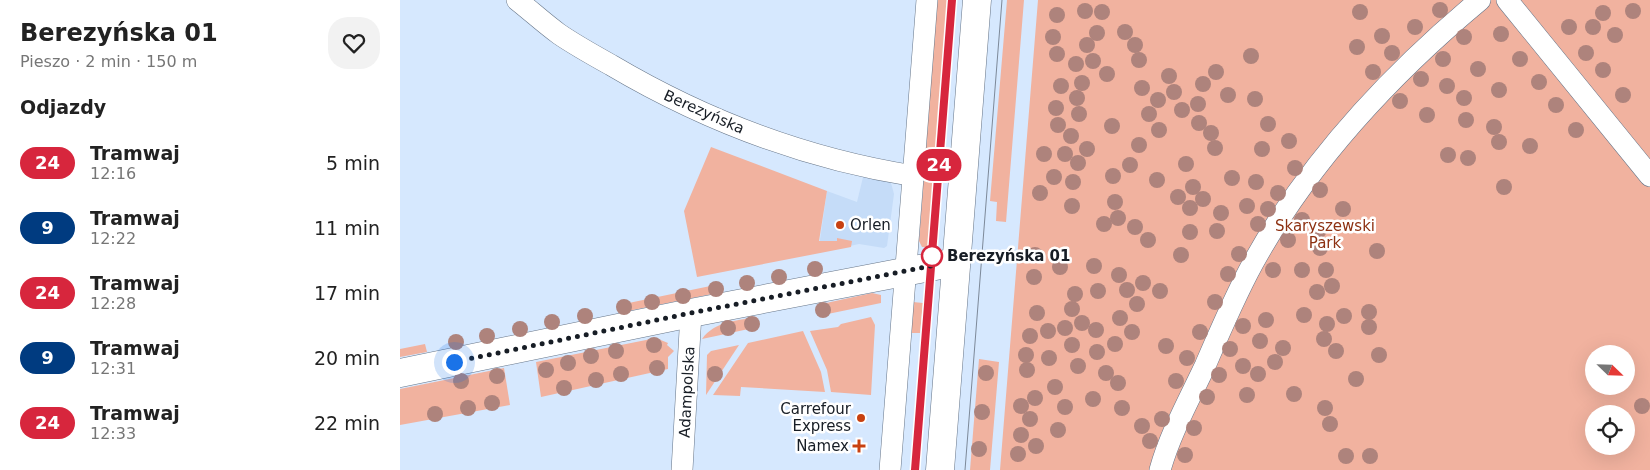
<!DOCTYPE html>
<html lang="pl">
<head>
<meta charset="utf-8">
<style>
  :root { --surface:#fff; --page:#f2f2f2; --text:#222; --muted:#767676 }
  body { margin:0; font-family:"DejaVu Sans",sans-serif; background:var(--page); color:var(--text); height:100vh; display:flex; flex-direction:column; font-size:19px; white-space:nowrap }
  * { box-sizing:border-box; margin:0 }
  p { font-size:16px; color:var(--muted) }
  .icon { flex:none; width:28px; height:28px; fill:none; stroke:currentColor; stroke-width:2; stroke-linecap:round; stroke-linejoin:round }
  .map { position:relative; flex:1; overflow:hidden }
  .sheet { display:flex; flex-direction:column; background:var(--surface); width:400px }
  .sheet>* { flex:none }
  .badge { padding:0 10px; border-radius:16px; font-size:18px; line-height:32px }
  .needle { width:32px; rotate:113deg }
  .controls { position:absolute; left:1185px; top:345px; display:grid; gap:10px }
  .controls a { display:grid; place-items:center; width:50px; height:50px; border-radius:50%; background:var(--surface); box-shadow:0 5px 20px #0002; font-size:25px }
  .you { position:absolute; width:25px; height:25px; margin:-12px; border:4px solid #fff; border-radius:50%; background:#1a73e8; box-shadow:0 0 0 8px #1a73e833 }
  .map>.badge { position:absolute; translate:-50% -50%; box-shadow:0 0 0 2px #fff }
  h2 { padding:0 20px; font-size:19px; line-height:45px }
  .round { display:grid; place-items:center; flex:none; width:52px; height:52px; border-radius:20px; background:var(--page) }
  .summary { display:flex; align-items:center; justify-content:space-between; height:85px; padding:0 20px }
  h1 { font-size:24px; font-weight:700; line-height:38px }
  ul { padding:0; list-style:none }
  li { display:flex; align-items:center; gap:15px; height:65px; padding:0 20px }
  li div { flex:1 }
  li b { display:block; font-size:19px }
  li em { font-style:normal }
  li .badge { min-width:55px; font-weight:700; text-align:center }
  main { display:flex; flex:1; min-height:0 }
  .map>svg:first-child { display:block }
  .built { fill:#c5dcf8 }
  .green { fill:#f1b29f; fill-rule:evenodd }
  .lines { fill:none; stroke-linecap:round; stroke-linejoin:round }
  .street-casing { stroke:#667588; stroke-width:22 }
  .secondary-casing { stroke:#667588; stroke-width:29 }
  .street { stroke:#fff; stroke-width:21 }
  .secondary { stroke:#fff; stroke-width:28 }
  .tram { stroke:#7d8999; stroke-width:1 }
  .tree { fill:#ae837c }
  .line-casing { stroke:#fff; stroke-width:11 }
  .line { stroke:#d7263d; stroke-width:8 }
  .walk { stroke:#171d25; stroke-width:5; stroke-dasharray:0 9 }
  .poi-dot { fill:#c84110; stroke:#fff; stroke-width:2 }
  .stop-dot { fill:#fff; stroke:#d7263d; stroke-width:2.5 }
  .labels { text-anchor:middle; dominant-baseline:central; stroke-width:5; stroke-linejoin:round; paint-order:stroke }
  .street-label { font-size:15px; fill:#171d25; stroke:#fff }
  .poi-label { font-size:15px; fill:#171d25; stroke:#fff; text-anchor:end }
  .park-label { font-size:15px; fill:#8d3112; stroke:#fff }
  .stop-label { font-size:15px; font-weight:bold; fill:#171d25; stroke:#fff; text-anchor:start }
</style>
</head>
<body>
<main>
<section class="sheet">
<div class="summary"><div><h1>Berezyńska 01</h1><p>Pieszo · 2 min · 150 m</p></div><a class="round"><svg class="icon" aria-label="heart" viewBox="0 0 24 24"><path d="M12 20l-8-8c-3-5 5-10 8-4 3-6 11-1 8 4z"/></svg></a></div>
<h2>Odjazdy</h2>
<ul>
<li><span class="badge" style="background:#d7263d;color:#fff">24</span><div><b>Tramwaj</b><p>12:16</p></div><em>5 min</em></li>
<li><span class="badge" style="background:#003b80;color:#fff">9</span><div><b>Tramwaj</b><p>12:22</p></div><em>11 min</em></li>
<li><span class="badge" style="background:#d7263d;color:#fff">24</span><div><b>Tramwaj</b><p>12:28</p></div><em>17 min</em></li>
<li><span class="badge" style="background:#003b80;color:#fff">9</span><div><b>Tramwaj</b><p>12:31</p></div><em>20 min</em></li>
<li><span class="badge" style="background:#d7263d;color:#fff">24</span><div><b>Tramwaj</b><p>12:33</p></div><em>22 min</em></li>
</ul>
</section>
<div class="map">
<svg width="1250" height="470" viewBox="0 0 1250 470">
  <rect width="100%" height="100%" fill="#d6e8fe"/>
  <polygon class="built" points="464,173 490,179 494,194 487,246 484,248 459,244 418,253 427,191 457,202"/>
  <g class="green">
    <polygon points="537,0 547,0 528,247 522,247 519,241"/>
    <polygon points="607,0 624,0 606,222 596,221 597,202 590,201"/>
    <path d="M 638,0 L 1250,0 L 1250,470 L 600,470 ZM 1194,354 L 1226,354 L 1226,386 L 1194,386 ZM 1194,414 L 1226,414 L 1226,446 L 1194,446 Z"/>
    <polygon points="311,147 427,191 419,241 437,241 437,238 452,241 451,247 297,277 284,211"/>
    <polygon points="320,284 322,292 223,312 220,309 219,305"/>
    <polygon points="472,293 481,295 481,303 418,316 417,305"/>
    <polygon points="513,302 523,303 520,333 511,333"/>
    <path d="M 357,317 L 358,327 L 302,339 C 315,321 336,321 357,317 Z"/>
    <polygon points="471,317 475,325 471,395 431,392 427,370 410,331 438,327 441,324"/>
    <polygon points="403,331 421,372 425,392 341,387 340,396 313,395 348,343"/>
    <polygon points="256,338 268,343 267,345 274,351 268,357 268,369 141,397 136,362"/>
    <polygon points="25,344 27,352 0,357 0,349"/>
    <polygon points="339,345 306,395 307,355 311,351"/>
    <polygon points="579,359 599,362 590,470 570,470"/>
    <polygon points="104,368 110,405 0,425 0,389"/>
  </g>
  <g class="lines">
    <g class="street-casing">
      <g id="street">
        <path d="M 117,0 C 131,11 144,23 159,34 C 175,45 193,55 211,65 C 304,120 407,159 514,176"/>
        <polyline points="1107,0 1250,176"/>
        <polyline points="282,470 291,313"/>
        <polyline points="490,470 527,0"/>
        <path d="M 760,470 C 770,434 789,400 805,366 C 820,331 835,296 853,263 C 910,160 990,75 1080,0"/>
      </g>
    </g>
    <g class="secondary-casing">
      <g id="secondary">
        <polyline points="0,373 291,313 556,262"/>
        <polyline points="540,470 577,0"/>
      </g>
    </g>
    <use href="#street" class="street"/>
    <use href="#secondary" class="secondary"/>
    <g class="tram">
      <polyline points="515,470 551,0"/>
      <polyline points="565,470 602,0"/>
    </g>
  </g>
  <g class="tree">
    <circle cx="1040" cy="10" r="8"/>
    <circle cx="685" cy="11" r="8"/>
    <circle cx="1233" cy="11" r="8"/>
    <circle cx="702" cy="12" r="8"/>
    <circle cx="960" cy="12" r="8"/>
    <circle cx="1203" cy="13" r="8"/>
    <circle cx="657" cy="15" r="8"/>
    <circle cx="1015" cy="27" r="8"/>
    <circle cx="1169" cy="27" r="8"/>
    <circle cx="1193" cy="27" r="8"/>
    <circle cx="725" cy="32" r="8"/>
    <circle cx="697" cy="33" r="8"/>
    <circle cx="1101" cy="34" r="8"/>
    <circle cx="1215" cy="35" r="8"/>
    <circle cx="982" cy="36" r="8"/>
    <circle cx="653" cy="37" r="8"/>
    <circle cx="1064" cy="37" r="8"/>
    <circle cx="687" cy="45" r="8"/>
    <circle cx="735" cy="45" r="8"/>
    <circle cx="957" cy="47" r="8"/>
    <circle cx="992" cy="53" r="8"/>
    <circle cx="1186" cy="53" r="8"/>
    <circle cx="657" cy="54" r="8"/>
    <circle cx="851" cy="56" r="8"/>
    <circle cx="1043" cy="59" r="8"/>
    <circle cx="1120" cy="59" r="8"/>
    <circle cx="739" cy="60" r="8"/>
    <circle cx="693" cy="61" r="8"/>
    <circle cx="676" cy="64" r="8"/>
    <circle cx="1078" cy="69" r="8"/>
    <circle cx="1203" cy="70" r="8"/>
    <circle cx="816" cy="72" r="8"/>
    <circle cx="973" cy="72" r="8"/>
    <circle cx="707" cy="74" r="8"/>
    <circle cx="769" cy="76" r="8"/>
    <circle cx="1021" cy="79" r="8"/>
    <circle cx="1139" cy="82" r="8"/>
    <circle cx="682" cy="83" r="8"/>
    <circle cx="803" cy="84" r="8"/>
    <circle cx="661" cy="86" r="8"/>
    <circle cx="1047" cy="86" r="8"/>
    <circle cx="742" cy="88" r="8"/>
    <circle cx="1099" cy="90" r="8"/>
    <circle cx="774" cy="92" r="8"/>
    <circle cx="828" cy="95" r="8"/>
    <circle cx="1223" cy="95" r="8"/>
    <circle cx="677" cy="98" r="8"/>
    <circle cx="1064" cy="98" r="8"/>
    <circle cx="855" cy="99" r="8"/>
    <circle cx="758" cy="100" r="8"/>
    <circle cx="1000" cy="101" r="8"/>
    <circle cx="798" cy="104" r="8"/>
    <circle cx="1156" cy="105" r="8"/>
    <circle cx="656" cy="108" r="8"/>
    <circle cx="782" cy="110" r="8"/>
    <circle cx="679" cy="114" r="8"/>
    <circle cx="749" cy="114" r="8"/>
    <circle cx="1027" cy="115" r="8"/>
    <circle cx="1066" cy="120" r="8"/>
    <circle cx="799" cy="123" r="8"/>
    <circle cx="868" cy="124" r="8"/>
    <circle cx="658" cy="125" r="8"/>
    <circle cx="712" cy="126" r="8"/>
    <circle cx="1094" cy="127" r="8"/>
    <circle cx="759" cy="130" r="8"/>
    <circle cx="1176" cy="130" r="8"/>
    <circle cx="811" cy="133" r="8"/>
    <circle cx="671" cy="136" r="8"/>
    <circle cx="889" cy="141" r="8"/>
    <circle cx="1099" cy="142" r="8"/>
    <circle cx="739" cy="145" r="8"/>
    <circle cx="1130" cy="146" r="8"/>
    <circle cx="815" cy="148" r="8"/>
    <circle cx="687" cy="149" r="8"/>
    <circle cx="862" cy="149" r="8"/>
    <circle cx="644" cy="154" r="8"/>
    <circle cx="665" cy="154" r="8"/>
    <circle cx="1048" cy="155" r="8"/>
    <circle cx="1068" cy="158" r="8"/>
    <circle cx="678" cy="163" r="8"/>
    <circle cx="786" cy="164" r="8"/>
    <circle cx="730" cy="165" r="8"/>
    <circle cx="895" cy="168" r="8"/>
    <circle cx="713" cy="176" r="8"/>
    <circle cx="654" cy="177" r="8"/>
    <circle cx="832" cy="178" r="8"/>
    <circle cx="757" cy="180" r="8"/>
    <circle cx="673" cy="182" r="8"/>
    <circle cx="856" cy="182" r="8"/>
    <circle cx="793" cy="187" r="8"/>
    <circle cx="1104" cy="187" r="8"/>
    <circle cx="920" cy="190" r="8"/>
    <circle cx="640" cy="193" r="8"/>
    <circle cx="878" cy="193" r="8"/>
    <circle cx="778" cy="197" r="8"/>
    <circle cx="803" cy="199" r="8"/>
    <circle cx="715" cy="202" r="8"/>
    <circle cx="672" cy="206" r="8"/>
    <circle cx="847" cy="206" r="8"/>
    <circle cx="790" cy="208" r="8"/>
    <circle cx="868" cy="209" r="8"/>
    <circle cx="943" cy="209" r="8"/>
    <circle cx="821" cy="213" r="8"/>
    <circle cx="718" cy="218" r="8"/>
    <circle cx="902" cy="220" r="8"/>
    <circle cx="704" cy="224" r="8"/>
    <circle cx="858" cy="224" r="8"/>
    <circle cx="735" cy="227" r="8"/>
    <circle cx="919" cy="230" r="8"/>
    <circle cx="817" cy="231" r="8"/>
    <circle cx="790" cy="232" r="8"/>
    <circle cx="748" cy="240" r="8"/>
    <circle cx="888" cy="240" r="8"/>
    <circle cx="920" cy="248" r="8"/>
    <circle cx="977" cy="251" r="8"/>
    <circle cx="839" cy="254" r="8"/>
    <circle cx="635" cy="255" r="8"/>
    <circle cx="781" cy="255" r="8"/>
    <circle cx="694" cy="266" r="8"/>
    <circle cx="660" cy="267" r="8"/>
    <circle cx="415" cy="269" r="8"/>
    <circle cx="873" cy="270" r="8"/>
    <circle cx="902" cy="270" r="8"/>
    <circle cx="926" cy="270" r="8"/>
    <circle cx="828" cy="274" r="8"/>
    <circle cx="719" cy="275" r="8"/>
    <circle cx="379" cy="277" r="8"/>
    <circle cx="634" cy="277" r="8"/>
    <circle cx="347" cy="283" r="8"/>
    <circle cx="743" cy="283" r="8"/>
    <circle cx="932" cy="286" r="8"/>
    <circle cx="316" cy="289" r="8"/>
    <circle cx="727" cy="290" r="8"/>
    <circle cx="698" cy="291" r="8"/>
    <circle cx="760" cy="291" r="8"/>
    <circle cx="917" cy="292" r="8"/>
    <circle cx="675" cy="294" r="8"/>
    <circle cx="283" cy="296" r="8"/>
    <circle cx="252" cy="302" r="8"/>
    <circle cx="815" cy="302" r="8"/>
    <circle cx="737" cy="304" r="8"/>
    <circle cx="224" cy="307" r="8"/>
    <circle cx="672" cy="309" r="8"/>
    <circle cx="423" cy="310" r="8"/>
    <circle cx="969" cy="312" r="8"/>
    <circle cx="637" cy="313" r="8"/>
    <circle cx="904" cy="315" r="8"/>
    <circle cx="185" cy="316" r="8"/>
    <circle cx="944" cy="316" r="8"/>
    <circle cx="720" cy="318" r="8"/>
    <circle cx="866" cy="320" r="8"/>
    <circle cx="152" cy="322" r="8"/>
    <circle cx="682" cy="323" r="8"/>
    <circle cx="352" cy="324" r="8"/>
    <circle cx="927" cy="324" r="8"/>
    <circle cx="843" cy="326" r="8"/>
    <circle cx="969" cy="327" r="8"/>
    <circle cx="328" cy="328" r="8"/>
    <circle cx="665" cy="328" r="8"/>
    <circle cx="120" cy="329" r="8"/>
    <circle cx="696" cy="330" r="8"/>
    <circle cx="648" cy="331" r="8"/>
    <circle cx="732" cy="332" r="8"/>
    <circle cx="800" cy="332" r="8"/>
    <circle cx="87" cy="336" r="8"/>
    <circle cx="630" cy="336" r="8"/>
    <circle cx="924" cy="339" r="8"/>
    <circle cx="860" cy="341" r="8"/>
    <circle cx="56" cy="342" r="8"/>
    <circle cx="715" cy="344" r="8"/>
    <circle cx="254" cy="345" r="8"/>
    <circle cx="672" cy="345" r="8"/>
    <circle cx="766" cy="346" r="8"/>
    <circle cx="883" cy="348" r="8"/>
    <circle cx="830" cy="349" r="8"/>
    <circle cx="216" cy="351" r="8"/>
    <circle cx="936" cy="351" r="8"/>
    <circle cx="697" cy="352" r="8"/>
    <circle cx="626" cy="355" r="8"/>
    <circle cx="979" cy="355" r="8"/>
    <circle cx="191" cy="356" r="8"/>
    <circle cx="649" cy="358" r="8"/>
    <circle cx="787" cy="358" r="8"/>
    <circle cx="875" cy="362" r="8"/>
    <circle cx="168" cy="363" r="8"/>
    <circle cx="678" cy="366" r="8"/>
    <circle cx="843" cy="366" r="8"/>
    <circle cx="257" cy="368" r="8"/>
    <circle cx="146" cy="370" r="8"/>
    <circle cx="627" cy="370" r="8"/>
    <circle cx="586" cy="373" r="8"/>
    <circle cx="706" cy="373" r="8"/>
    <circle cx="221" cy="374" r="8"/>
    <circle cx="315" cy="374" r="8"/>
    <circle cx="858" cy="374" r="8"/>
    <circle cx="819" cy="375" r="8"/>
    <circle cx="97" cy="376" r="8"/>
    <circle cx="956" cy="379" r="8"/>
    <circle cx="196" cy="380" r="8"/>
    <circle cx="61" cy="381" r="8"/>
    <circle cx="776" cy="381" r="8"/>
    <circle cx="718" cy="383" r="8"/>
    <circle cx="655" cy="387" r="8"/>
    <circle cx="164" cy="388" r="8"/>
    <circle cx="894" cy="394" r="8"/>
    <circle cx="847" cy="395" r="8"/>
    <circle cx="807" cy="397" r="8"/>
    <circle cx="635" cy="398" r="8"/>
    <circle cx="693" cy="399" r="8"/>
    <circle cx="92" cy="403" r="8"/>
    <circle cx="621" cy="406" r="8"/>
    <circle cx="1242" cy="406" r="8"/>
    <circle cx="665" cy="407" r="8"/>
    <circle cx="68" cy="408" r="8"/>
    <circle cx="722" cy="408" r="8"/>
    <circle cx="925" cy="408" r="8"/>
    <circle cx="582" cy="412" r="8"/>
    <circle cx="35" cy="414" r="8"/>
    <circle cx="630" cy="419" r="8"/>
    <circle cx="762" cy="419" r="8"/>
    <circle cx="930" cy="424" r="8"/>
    <circle cx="742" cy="426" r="8"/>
    <circle cx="794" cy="428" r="8"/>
    <circle cx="658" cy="430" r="8"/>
    <circle cx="621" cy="435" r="8"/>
    <circle cx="750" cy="441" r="8"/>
    <circle cx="636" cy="446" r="8"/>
    <circle cx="579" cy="449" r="8"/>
    <circle cx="618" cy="454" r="8"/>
    <circle cx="785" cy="455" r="8"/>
    <circle cx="946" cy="456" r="8"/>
    <circle cx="970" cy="456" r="8"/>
  </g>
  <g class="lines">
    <g class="line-casing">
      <polyline id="line" points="515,470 552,0"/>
    </g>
    <use href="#line" class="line"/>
    <polyline class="walk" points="54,362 291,313 531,266 532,256"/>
  </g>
  <g class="poi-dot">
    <circle cx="440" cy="225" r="5"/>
    <circle cx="461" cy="418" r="5"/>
    <path d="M456.5 438.5h5v5h5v5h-5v5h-5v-5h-5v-5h5z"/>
  </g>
  <circle class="stop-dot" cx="532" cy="256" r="10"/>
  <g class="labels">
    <g class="street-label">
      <text transform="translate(304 112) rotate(24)">Berezyńska</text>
      <text transform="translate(287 392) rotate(-87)">Adampolska</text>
    </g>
    <g class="poi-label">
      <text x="450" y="225" text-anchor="start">Orlen</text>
      <text x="451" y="409">Carrefour<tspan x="451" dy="17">Express</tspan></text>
      <text x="449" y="446">Namex</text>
    </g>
    <g class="park-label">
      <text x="925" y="226">Skaryszewski<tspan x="925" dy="17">Park</tspan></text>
    </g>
    <g class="stop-label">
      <text x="547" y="256">Berezyńska 01</text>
    </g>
  </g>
</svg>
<div class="controls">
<a><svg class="needle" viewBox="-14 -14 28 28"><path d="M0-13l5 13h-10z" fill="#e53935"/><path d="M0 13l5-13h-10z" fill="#767676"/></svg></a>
<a><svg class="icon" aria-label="locate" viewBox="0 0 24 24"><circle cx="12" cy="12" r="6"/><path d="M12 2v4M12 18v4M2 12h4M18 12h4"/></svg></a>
</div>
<div class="you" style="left:54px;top:362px"></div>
<b class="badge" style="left:539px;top:165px;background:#d7263d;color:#fff">24</b>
</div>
</main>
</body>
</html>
